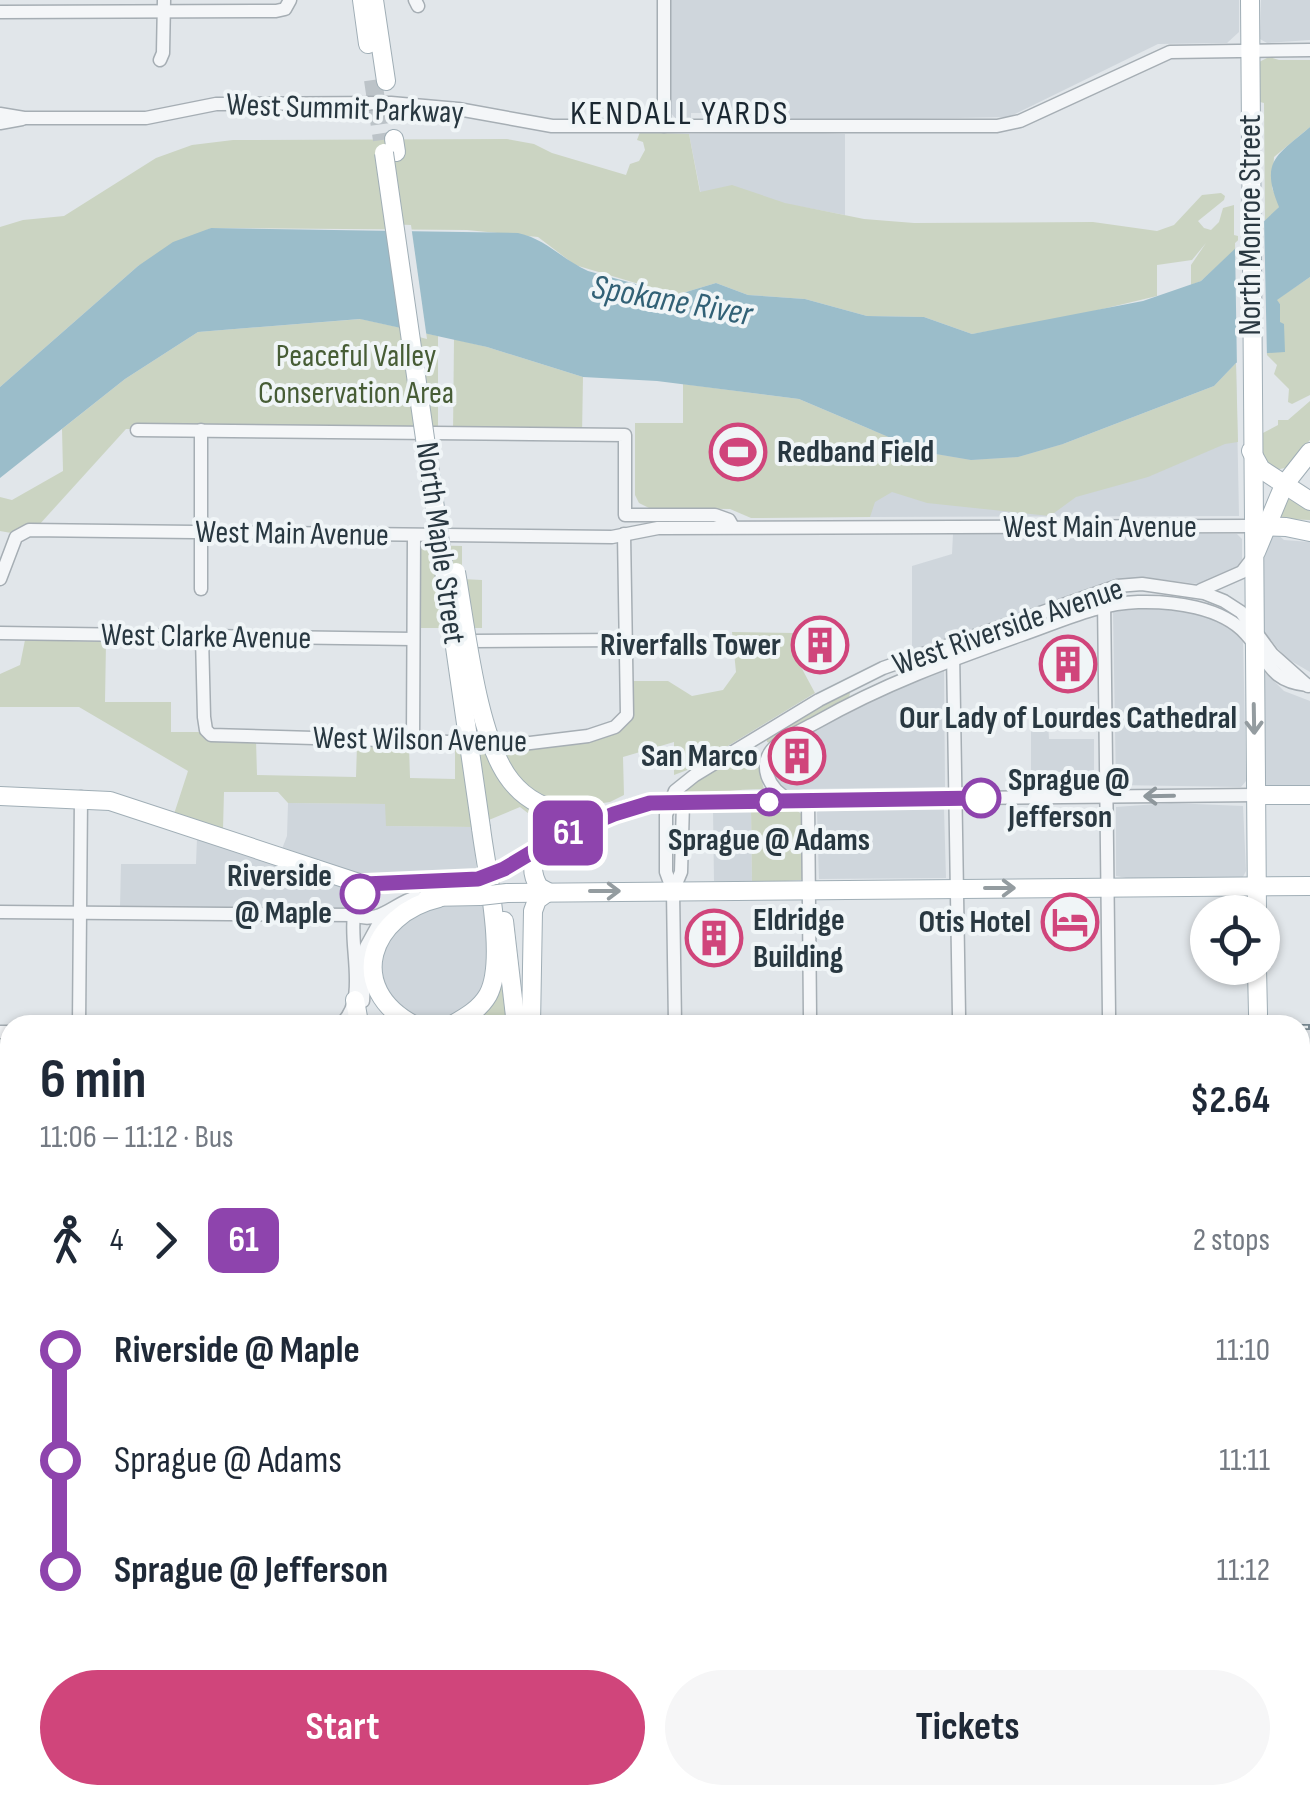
<!DOCTYPE html>
<html lang="en">
<head>
<meta charset="utf-8">
<style>
  :root { --surface:#fff; --page:#f6f6f7; --text:#1f2937; --muted:#747a83; --accent:#d0457b }
  body { margin:0; font-family:"Sofia Sans Condensed",sans-serif; background:var(--page); color:var(--text); height:100vh; display:flex; flex-direction:column; font-size:38px; white-space:nowrap }
  * { box-sizing:border-box; margin:0 }
  p { font-size:32px; color:var(--muted) }
  .icon { flex:none; width:55px; height:55px; fill:none; stroke:currentColor; stroke-width:2; stroke-linecap:round; stroke-linejoin:round }
  .map { position:relative; flex:1; overflow:hidden }
  .details { position:absolute; left:0px; top:1015px; width:1310px; height:790px; display:flex; flex-direction:column; background:var(--surface); border-radius:30px 30px 0 0; box-shadow:0 2px 8px #0004 }
  .details>* { flex:none }
  .badge { padding:0 20px; border-radius:15px; font-size:35px; line-height:65px }
  .controls { position:absolute; left:1190px; top:895px; display:grid; gap:20px }
  .controls a { display:grid; place-items:center; width:90px; height:90px; border-radius:50%; background:var(--surface); box-shadow:0 2px 8px #0004; font-size:50px }
  .map>.badge { position:absolute; translate:-50% -50%; box-shadow:0 0 0 5px #fff }
  .legs { display:flex; align-items:center; gap:15px; height:110px; padding:0 40px; font-size:32px }
  .legs p { margin-inline-start:auto }
  .headline { display:flex; align-items:center; justify-content:space-between; height:170px; padding:0 40px }
  h1 { font-size:55px; font-weight:700; line-height:75px }
  .button { display:flex; gap:20px; margin-top:auto; padding:20px 40px }
  .button a { flex:1; height:115px; border-radius:60px; background:var(--accent); color:#fff; font-size:40px; font-weight:700; line-height:115px; text-align:center }
  .button a+a { background:var(--page); color:var(--text) }
  ul { padding:0 40px; list-style:none }
  li { display:flex; align-items:center; gap:35px; height:110px; font-size:38px }
  li i { display:grid; place-items:center; width:15px; height:100%; margin:0 12px; background:currentColor }
  li i::after { content:''; width:25px; height:25px; margin:-12px; border:8px solid; border-radius:50%; background:var(--surface) }
  li p { margin-inline-start:auto }
  li:first-child i { background:linear-gradient(#0000 50%,currentColor 0) }
  li:last-child i { background:linear-gradient(currentColor 50%,#0000 0) }
  .map>svg:first-child { display:block }
  .built { fill:#cfd6dc }
  .green { fill:#cbd4c2 }
  .water { fill:#9bbdca }
  .pier { fill:#e1e6ea }
  .lines { fill:none; stroke-linecap:round; stroke-linejoin:round }
  .major-tunnel { stroke:#bcc3c8; stroke-width:18; stroke-dasharray:18 9; stroke-linecap:butt }
  .minor-casing { stroke:#a6aeb4; stroke-width:15 }
  .major-casing { stroke:#a0aeb6; stroke-width:20 }
  .highway-casing { stroke:#8897a0; stroke-width:22 }
  .minor { stroke:#f4f6f8; stroke-width:12 }
  .major { stroke:#fff; stroke-width:18 }
  .highway { stroke:#fff; stroke-width:20 }
  .rail-casing { stroke:#7a8a93; stroke-width:6 }
  .rail { stroke:#f0f5f7; stroke-width:2.5; stroke-dasharray:8; stroke-linecap:butt }
  .major-bridge-casing { stroke:#a0aeb6; stroke-width:20; stroke-linecap:butt }
  .major-bridge { stroke:#fff; stroke-width:18 }
  .oneway { stroke:#949ca0 }
  .oneway2 { stroke:#8e979c }
  .line-1-casing { stroke:#fff; stroke-width:22 }
  .line-1 { stroke:#8e44ad; stroke-width:15 }
  .stop-1-dot { fill:#fff; stroke:#8e44ad; stroke-width:5 }
  .labels { text-anchor:middle; dominant-baseline:central; stroke-width:8; stroke-linejoin:round; paint-order:stroke }
  .street-label { font-size:32px; fill:#293841; stroke:#f0f5f7 }
  .park-label { font-size:32px; fill:#475d36; stroke:#f0f5f7 }
  .poi-label { font-size:32px; font-weight:bold; fill:#293841; stroke:#f0f5f7; text-anchor:end }
  .stop-label { font-size:32px; font-weight:bold; fill:#293841; stroke:#f0f5f7; text-anchor:start }
  .neighbourhood-label { font-size:35px; letter-spacing:2.5px; fill:#1b2832; stroke:#f0f5f7 }
  .water-label { font-size:35px; font-style:italic; fill:#326176; stroke:#f0f5f7 }
</style>
</head>
<body>
<div class="map">
<svg width="1310" height="1805" viewBox="0 0 1310 1805">
  <rect width="100%" height="100%" fill="#e1e6ea"/>
  <g class="built">
    <polygon points="670,0 1239,0 1239,32 1227,43 1158,44 1009,117 805,121 791,121 782,113 691,113 691,121 677,120 668,110"/>
    <polygon points="1261,0 1310,0 1310,40 1267,43 1260,39"/>
    <polygon points="802,132 845,134 845,215 776,202 701,195 689,134"/>
    <polygon points="1236,363 1239,516 870,517 870,430 1180,452 1214,386"/>
    <polygon points="1276,533 1284,540 1310,542 1310,672 1286,658 1263,631 1263,554 1268,534"/>
    <polygon points="953,534 1237,534 1242,539 1242,561 1239,568 1198,584 1142,577 1116,581 912,650 912,566 952,554"/>
    <polygon points="1116,608 1161,608 1194,613 1221,621 1243,638 1246,781 1241,787 1116,785 1113,612"/>
    <polygon points="944,669 945,787 804,789 788,792 775,784 769,768 775,753 863,700"/>
    <polygon points="1266,673 1284,691 1310,701 1310,785 1266,787 1264,783 1263,674"/>
    <polygon points="1031,723 1048,723 1049,739 1094,739 1094,785 1031,787"/>
    <polygon points="288,803 386,804 386,826 472,827 477,873 368,876 282,849 287,836"/>
    <polygon points="1171,803 1243,806 1246,871 1243,877 1137,880 1116,876 1116,807"/>
    <polygon points="751,808 752,883 714,881 713,810"/>
    <polygon points="820,809 944,809 946,878 819,879 817,812"/>
    <polygon points="197,838 347,888 347,909 120,907 121,864 196,864"/>
    <polygon points="481,903 484,906 489,952 488,972 479,996 455,1016 422,1023 384,996 379,945 420,909"/>
    <rect x="0" y="1193" width="10" height="112"/>
    <rect x="1300" y="1197" width="10" height="128"/>
    <polygon points="10,1328 10,1419 0,1426 0,1330"/>
    <polygon points="1310,1345 1310,1427 1300,1427 1300,1346"/>
    <rect x="1300" y="1492" width="10" height="133"/>
    <polygon points="0,1624 10,1624 10,1679 0,1682"/>
    <rect x="1300" y="1642" width="10" height="126"/>
    <polygon points="77,1795 216,1795 215,1805 77,1805"/>
  </g>
  <g class="green">
    <polygon points="1269,57 1279,60 1310,60 1310,127 1274,157 1272,188 1280,206 1265,222 1264,103 1260,102 1259,62"/>
    <polygon points="640,132 689,134 700,192 732,185 785,203 864,219 914,223 1093,222 1157,231 1174,225 1202,195 1221,193 1225,196 1224,200 1198,221 1204,228 1211,230 1219,222 1223,208 1234,205 1234,235 1238,236 1238,247 1201,281 1191,285 1191,265 1206,243 1192,260 1157,265 1157,296 1065,318 972,334 924,317 867,316 805,299 748,295 716,283 676,295 575,265 538,237 467,230 211,228 138,266 0,387 0,227 23,220 64,216 156,158 192,145 233,140 507,139 534,144 552,153 626,175 630,164 639,161 645,150 643,142 637,140"/>
    <polygon points="1310,277 1310,395 1292,404 1288,402 1289,389 1274,374 1277,365 1265,353 1280,322 1280,304 1276,300"/>
    <polygon points="361,319 438,336 438,433 126,429 39,525 17,534 0,531 0,497 12,500 63,471 62,429 125,379 198,332"/>
    <polygon points="454,339 487,347 583,377 582,434 453,433"/>
    <polygon points="1236,363 1238,442 1225,444 1148,477 1076,497 1050,516 927,503 892,492 875,502 870,517 751,518 730,509 649,508 639,503 635,495 635,423 683,423 683,384 799,399 924,452 971,460 1018,457 1063,444 1214,386"/>
    <polygon points="1310,401 1310,440 1285,468 1275,470 1264,461 1261,434 1278,425 1278,420 1288,420"/>
    <polygon points="1288,495 1310,508 1310,520 1284,519 1279,516"/>
    <polygon points="421,545 462,546 462,579 482,580 482,628 421,628"/>
    <polygon points="732,632 793,633 793,652 815,693 690,769 674,775 674,742 623,757 624,795 610,802 574,807 572,822 550,830 520,807 472,827 386,826 385,804 288,803 278,792 224,792 223,829 174,814 188,771 79,707 0,707 0,674 20,665 25,640 106,642 105,702 171,702 171,732 202,732 256,740 257,775 356,777 357,745 409,746 410,778 455,779 455,746 616,730 630,681 668,681 692,696 723,690 736,672"/>
    <polygon points="845,691 850,693 849,698 771,743 767,742 767,737"/>
    <path d="M 752,747 L 761,760 L 759,770 L 764,789 C 735,789 710,794 681,795 L 681,791 Z"/>
    <polygon points="751,808 796,810 803,815 803,877 801,880 752,883"/>
    <polygon points="502,971 513,1025 464,1025"/>
  </g>
  <path class="water" d="M 1310,127 L 1310,277 L 1277,300 L 1280,304 L 1280,322 L 1284,324 L 1285,352 L 1255,354 L 1236,363 L 1214,386 L 1063,444 L 1018,457 L 971,460 L 924,452 L 799,399 L 657,381 L 583,377 L 487,347 L 360,319 L 198,332 L 125,379 L 0,478 L 0,387 L 138,266 L 173,242 L 211,228 L 518,233 C 546,239 563,260 588,271 L 676,295 L 716,283 L 748,295 L 805,299 L 867,316 L 924,317 L 972,334 L 1143,301 L 1201,281 L 1279,207 C 1260,161 1276,156 1310,127 Z"/>
  <g class="pier">
    <polygon points="1264,216 1267,358 1257,359 1237,370 1235,243"/>
    <polygon points="388,224 411,225 427,339 403,333"/>
  </g>
  <g class="lines">
    <polyline class="major-tunnel" points="373,80 382,140"/>
    <g class="minor-casing">
      <g id="minor">
        <polyline points="415,0 418,6"/>
        <polyline points="0,12 276,11 285,9 290,0"/>
        <polyline points="160,60 163,53 164,0"/>
        <polyline points="0,114 24,118 146,118 216,104 391,103 458,109 552,126 997,126 1020,121 1170,52 1310,50"/>
        <polyline points="0,123 22,119"/>
        <polyline points="664,126 664,0"/>
        <polyline points="137,430 625,435 625,515 715,515 729,520 733,527"/>
        <polyline points="0,579 16,537 29,530 612,537 658,528 1252,526"/>
        <polyline points="201,589 201,430"/>
        <polyline points="1201,590 1242,572 1252,559"/>
        <polyline points="1104,598 1109,1015"/>
        <polyline points="0,633 413,639"/>
        <polyline points="202,637 204,717 206,730 211,735 522,744 588,736 615,727 627,715 624,534"/>
        <polyline points="473,641 625,640"/>
        <polyline points="953,651 959,1016"/>
        <polyline points="413,741 414,536"/>
        <polyline points="956,798 1256,795"/>
        <path d="M 790,800 C 769,790 755,763 777,745 C 788,736 804,729 817,722 C 884,684 948,661 1021,635 C 1059,622 1098,603 1138,602 C 1173,601 1222,607 1246,634 C 1269,659 1268,681 1307,685"/>
        <polyline points="808,800 810,1017"/>
        <polyline points="673,891 681,872 683,803"/>
        <path d="M 0,912 L 354,915 C 379,925 393,904 416,897"/>
        <polyline points="363,1001 366,947 383,916"/>
        <polyline points="675,1024 673,891 666,872 666,815 675,791 695,775 819,700 883,668 1117,586 1142,584 1204,593 1224,601 1241,612 1272,654 1308,686"/>
        <polyline points="79,1025 81,797"/>
        <path d="M 340,1025 C 369,1001 349,948 354,915 C 355,905 360,894 365,885"/>
        <polyline points="0,1032 10,1032"/>
        <polyline points="0,1185 10,1185"/>
        <polyline points="0,1461 10,1461"/>
        <polyline points="0,1471 10,1471"/>
        <polyline points="0,1614 10,1614"/>
        <polyline points="1300,1634 1310,1633"/>
        <polyline points="1300,1775 1310,1774"/>
        <polyline points="0,1780 10,1779"/>
        <polyline points="682,1795 683,1805"/>
        <polyline points="965,1795 965,1805"/>
        <polyline points="1263,1795 1264,1805"/>
        <polyline points="74,1805 74,1795"/>
        <polyline points="223,1805 223,1795"/>
        <polyline points="818,1805 818,1795"/>
      </g>
    </g>
    <g class="major-casing">
      <g id="major">
        <polyline points="362,0 368,44"/>
        <polyline points="374,0 386,81"/>
        <polyline points="1250,0 1257,912"/>
        <polyline points="394,139 396,152"/>
        <polyline points="1251,451 1261,469 1310,501"/>
        <polyline points="1258,526 1286,527 1310,532"/>
        <polyline points="1256,552 1284,485 1310,452"/>
        <polyline points="1256,795 1310,795"/>
        <polyline points="0,796 110,801 365,885 478,879"/>
        <path d="M 504,869 C 549,842 598,814 651,803 L 956,798"/>
        <polyline points="507,893 1310,886"/>
        <polyline points="428,897 480,896"/>
        <polyline points="504,921 516,1025"/>
        <polyline points="1257,968 1258,1014"/>
        <polyline points="355,1000 359,1023"/>
        <path d="M 414,1025 C 344,988 370,914 439,898"/>
        <path d="M 452,1025 C 466,1017 480,1009 488,995 C 507,960 486,869 481,828"/>
        <path d="M 531,1025 L 533,911 L 537,900 L 548,892 L 539,887 C 531,874 531,860 540,848"/>
        <polyline points="1300,1187 1310,1186"/>
        <polyline points="0,1314 10,1312"/>
        <polyline points="1300,1335 1310,1335"/>
        <polyline points="1300,1484 1310,1484"/>
        <polyline points="371,1805 371,1795"/>
        <polyline points="519,1805 519,1795"/>
      </g>
    </g>
    <g class="highway-casing">
      <g id="highway">
        <polyline points="1300,1438 1310,1438"/>
        <polyline points="1300,1459 1310,1458"/>
        <polyline points="0,1714 10,1711"/>
        <polyline points="0,1736 10,1733"/>
        <polyline points="0,1752 10,1749"/>
      </g>
    </g>
    <use href="#minor" class="minor"/>
    <use href="#major" class="major"/>
    <use href="#highway" class="highway"/>
    <g class="rail-casing">
      <g id="rail">
        <polyline points="1300,1027 1310,1027"/>
        <polyline points="0,1441 10,1434"/>
      </g>
    </g>
    <use href="#rail" class="rail"/>
    <g class="major-bridge-casing">
      <g id="major-bridge">
        <polyline points="384,153 481,828"/>
        <path d="M 456,572 C 466,627 477,739 511,781 C 526,800 547,810 571,813"/>
        <polyline points="478,879 504,869"/>
        <polyline points="480,896 507,893"/>
      </g>
    </g>
    <use href="#major-bridge" class="major-bridge"/>
  </g>
  <defs><path id="oneway-shaft" d="M-6 0H5M1.5-3L5.5 0L1.5 3" fill="none" stroke-width="1.6" stroke-linecap="round" stroke-linejoin="round" transform="scale(2.5)"/></defs>
  <g class="oneway">
    <use href="#oneway-shaft" transform="translate(1254 719) rotate(89)"/>
    <use href="#oneway-shaft" transform="translate(1000 888)"/>
    <use href="#oneway-shaft" transform="translate(605 891)"/>
  </g>
  <use class="oneway2" href="#oneway-shaft" transform="translate(1159 796) rotate(179)"/>
  <g class="lines">
    <g class="line-1-casing">
      <polyline id="line-1" points="360,894 365,884 478,879 504,869 554,839 614,814 650,803 981,798"/>
    </g>
    <use href="#line-1" class="line-1"/>
  </g>
  <defs>
    <g id="stadium-ring" transform="scale(2.875)"><circle r="9.5" fill="#f0f5f7" stroke="#d0457b" stroke-width="1.5"/><path d="M0-5a6.5 5 0 1 0 0 10a6.5 5 0 1 0 0-10ZM-3.5-1.8h7v3.6h-7Z" fill="#d0457b"/></g>
    <g id="building-ring" transform="scale(2.875)"><circle r="9.5" fill="#f0f5f7" stroke="#d0457b" stroke-width="1.5"/><path d="M-4-6H4V6H1V3H-1V6H-4ZM-2.5-4.3h1.7v1.8h-1.7ZM.8-4.3h1.7v1.8H.8ZM-2.5-1h1.7V.8h-1.7ZM.8-1h1.7V.8H.8Z" fill="#d0457b"/></g>
    <g id="hotel-ring" transform="scale(2.875)"><circle r="9.5" fill="#f0f5f7" stroke="#d0457b" stroke-width="1.5"/><path d="M-6-4.5h1.5V1H6V5H4.5V3h-9V5H-6ZM-4 0a1.8 1.8 0 1 1 3.6 0ZM.5 0V-2.5h3Q6-2.5 6 0Z" fill="#d0457b"/></g>
  </defs>
  <g fill-rule="evenodd">
    <use href="#stadium-ring" x="738" y="452"/>
    <use href="#building-ring" x="820" y="645"/>
    <use href="#building-ring" x="1068" y="664"/>
    <use href="#building-ring" x="797" y="756"/>
    <use href="#hotel-ring" x="1070" y="922"/>
    <use href="#building-ring" x="714" y="938"/>
  </g>
  <g class="stop-1-dot">
    <circle cx="981" cy="798" r="18"/>
    <circle cx="769" cy="802" r="12"/>
    <circle cx="360" cy="894" r="18"/>
  </g>
  <g class="labels">
    <g class="street-label">
      <text transform="translate(345 109) rotate(2)">West Summit Parkway</text>
      <text transform="translate(1250 225) rotate(-90)">North Monroe Street</text>
      <text x="1100" y="527">West Main Avenue</text>
      <text transform="translate(292 534) rotate(1)">West Main Avenue</text>
      <text transform="translate(440 543) rotate(82)">North Maple Street</text>
      <text transform="translate(1008 627) rotate(-19)">West Riverside Avenue</text>
      <text transform="translate(206 637) rotate(1)">West Clarke Avenue</text>
      <text transform="translate(420 740) rotate(1)">West Wilson Avenue</text>
    </g>
    <g class="park-label">
      <text x="356" y="356">Peaceful Valley<tspan x="356" dy="37">Conservation Area</tspan></text>
    </g>
    <g class="poi-label">
      <text x="777" y="452" text-anchor="start">Redband Field</text>
      <text x="781" y="645">Riverfalls Tower</text>
      <text x="1068" y="718" text-anchor="middle">Our Lady of Lourdes Cathedral</text>
      <text x="758" y="756">San Marco</text>
      <text x="753" y="920" text-anchor="start">Eldridge<tspan x="753" dy="37">Building</tspan></text>
      <text x="1031" y="922">Otis Hotel</text>
    </g>
    <g class="stop-label">
      <text x="1008" y="780">Sprague @<tspan x="1008" dy="37">Jefferson</tspan></text>
      <text x="769" y="840" text-anchor="middle">Sprague @ Adams</text>
      <text x="332" y="876" text-anchor="end">Riverside<tspan x="332" dy="37">@ Maple</tspan></text>
    </g>
    <g class="neighbourhood-label">
      <text x="680" y="113">KENDALL YARDS</text>
    </g>
    <g class="water-label">
      <text transform="translate(672 301) rotate(10)">Spokane River</text>
    </g>
  </g>
</svg>
<div class="controls">
<a><svg class="icon" aria-label="locate" viewBox="0 0 24 24"><circle cx="12" cy="12" r="6"/><path d="M12 2v4M12 18v4M2 12h4M18 12h4"/></svg></a>
</div>
<b class="badge" style="left:568px;top:833px;background:#8e44ad;color:#fff">61</b>
<section class="details">
<div class="headline"><div><h1>6 min</h1><p>11:06 – 11:12 · Bus</p></div><b>$2.64</b></div>
<div class="legs"><svg class="icon" aria-label="walk" viewBox="0 0 24 24"><circle cx="13" cy="4" r="2"/><path d="M13 8l-2 6 4 7M11 14l-3 7M7 12l3-4h3l4 4"/></svg>4<svg class="icon" aria-label="forward" viewBox="0 0 24 24"><path d="M9 5l7 7-7 7"/></svg><b class="badge" style="background:#8e44ad;color:#fff">61</b><p>2 stops</p></div>
<ul>
<li><i style="color:#8e44ad"></i><b>Riverside @ Maple</b><p>11:10</p></li>
<li><i style="color:#8e44ad"></i><span>Sprague @ Adams</span><p>11:11</p></li>
<li><i style="color:#8e44ad"></i><b>Sprague @ Jefferson</b><p>11:12</p></li>
</ul>
<div class="button"><a>Start</a><a>Tickets</a></div>
</section>
</div>
</body>
</html>
